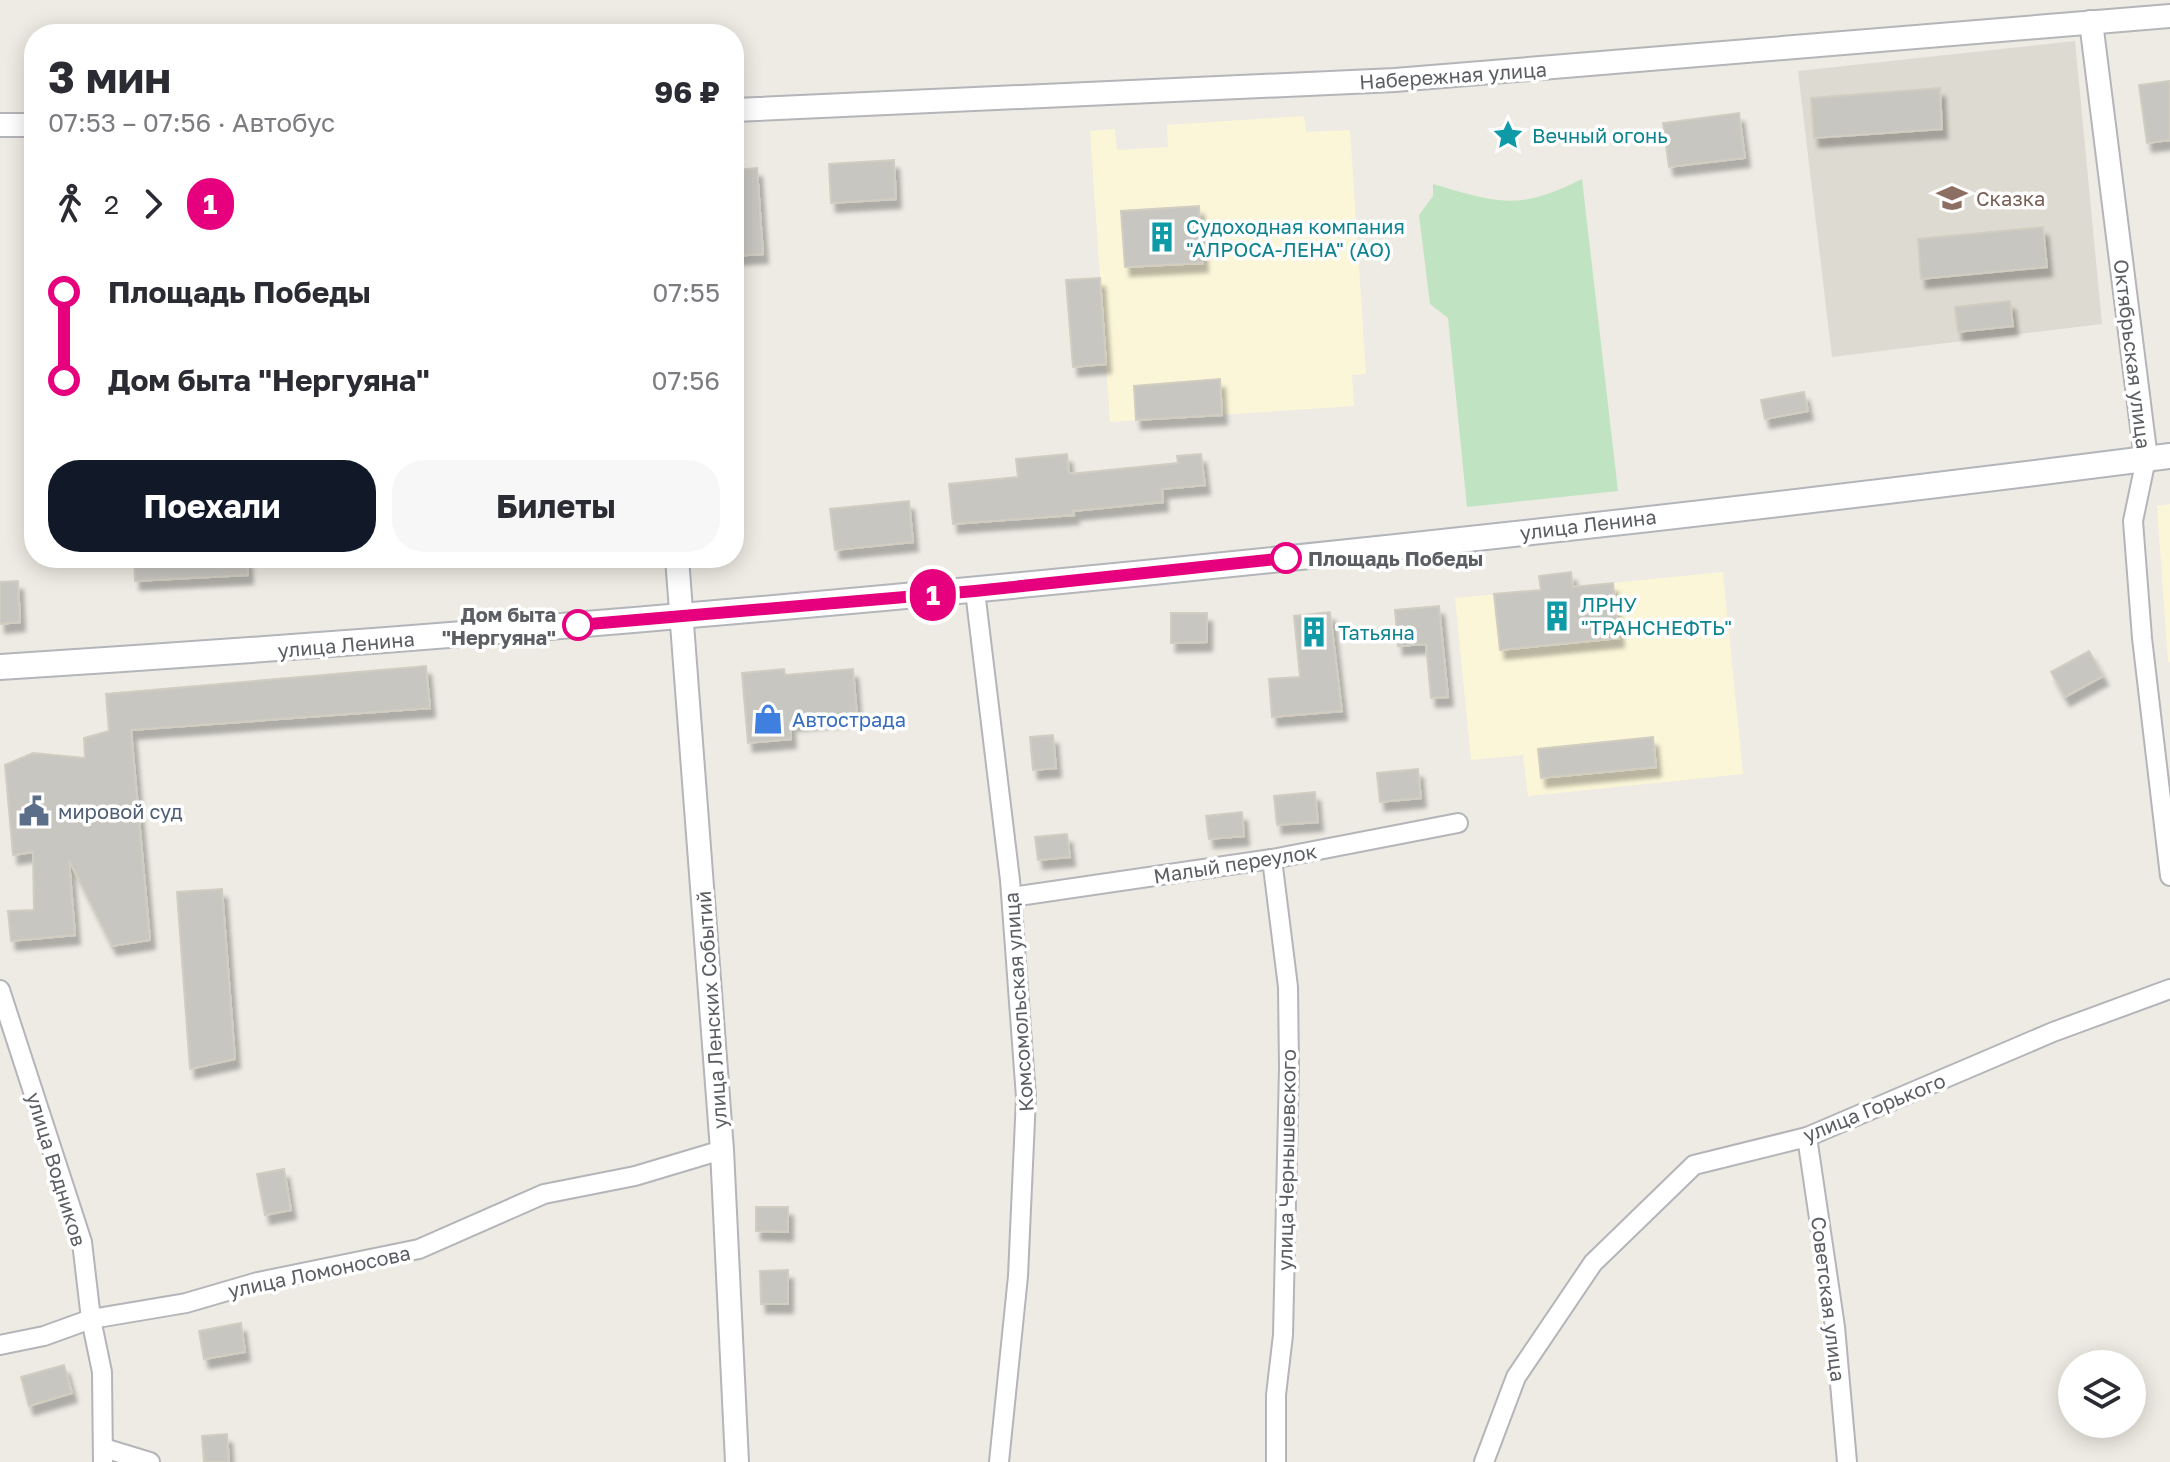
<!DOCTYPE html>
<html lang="ru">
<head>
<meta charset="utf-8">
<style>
  :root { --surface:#fff; --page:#f7f7f7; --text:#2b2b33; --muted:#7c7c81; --accent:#111827 }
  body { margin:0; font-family:"Golos Text",sans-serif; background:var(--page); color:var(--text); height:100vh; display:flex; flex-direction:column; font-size:30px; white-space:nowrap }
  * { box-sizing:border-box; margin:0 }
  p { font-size:26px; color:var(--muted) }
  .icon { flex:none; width:44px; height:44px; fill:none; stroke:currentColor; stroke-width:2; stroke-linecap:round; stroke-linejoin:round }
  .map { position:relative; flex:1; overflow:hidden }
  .drawer { position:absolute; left:24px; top:24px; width:720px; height:544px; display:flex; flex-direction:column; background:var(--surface); border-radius:32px; box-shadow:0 4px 20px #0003 }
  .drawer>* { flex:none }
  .badge { padding:0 16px; border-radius:26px; font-size:28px; line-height:52px }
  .controls { position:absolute; left:2058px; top:1350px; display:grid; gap:16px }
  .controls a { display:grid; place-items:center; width:88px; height:88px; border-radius:50%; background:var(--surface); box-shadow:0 4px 20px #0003; font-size:40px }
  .map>.badge { position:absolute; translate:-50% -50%; box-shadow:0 0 0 4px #fff }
  .legs { display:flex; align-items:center; gap:12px; height:88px; padding:0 24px; font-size:26px }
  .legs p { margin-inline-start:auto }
  .overview { display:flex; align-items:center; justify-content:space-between; height:136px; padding:0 24px }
  h1 { font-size:44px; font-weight:700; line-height:60px }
  .cta { display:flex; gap:16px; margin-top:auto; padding:16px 24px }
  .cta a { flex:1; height:92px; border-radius:32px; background:var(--accent); color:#fff; font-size:32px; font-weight:700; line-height:92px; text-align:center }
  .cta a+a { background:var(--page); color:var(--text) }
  ul { padding:0 24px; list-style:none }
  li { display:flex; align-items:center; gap:28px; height:88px; font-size:30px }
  li i { display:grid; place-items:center; width:12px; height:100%; margin:0 10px; background:currentColor }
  li i::after { content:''; width:20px; height:20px; margin:-10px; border:6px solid; border-radius:50%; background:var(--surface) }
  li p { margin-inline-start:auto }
  li:first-child i { background:linear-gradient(#0000 50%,currentColor 0) }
  li:last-child i { background:linear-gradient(currentColor 50%,#0000 0) }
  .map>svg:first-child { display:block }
  .commercial { fill:#fcf6d9 }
  .education { fill:#dddad1 }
  .green { fill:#c0e4c2 }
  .building { fill:#c8c6c0; stroke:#d1cdc1; stroke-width:2; filter:url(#shadow) }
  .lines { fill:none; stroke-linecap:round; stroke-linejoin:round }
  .minor-casing { stroke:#b3b5b9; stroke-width:22 }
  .tertiary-casing { stroke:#b3b5b9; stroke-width:26 }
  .secondary-casing { stroke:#b2b5ba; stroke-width:28 }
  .minor { stroke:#fff; stroke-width:18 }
  .tertiary { stroke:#fff; stroke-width:22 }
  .secondary { stroke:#fff; stroke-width:24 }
  .line-1-casing { stroke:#fff; stroke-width:18 }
  .line-1 { stroke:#e6007e; stroke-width:12 }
  .stop-1-dot { fill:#fff; stroke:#e6007e; stroke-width:4 }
  .labels { text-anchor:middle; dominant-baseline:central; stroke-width:7; stroke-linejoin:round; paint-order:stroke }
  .street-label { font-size:20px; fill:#5b5e63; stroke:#fff }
  .culture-label { font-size:20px; fill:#0d838f; stroke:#fff; text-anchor:start }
  .education-label { font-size:20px; fill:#785e54; stroke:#fff; text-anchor:start }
  .stop-label { font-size:20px; font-weight:bold; fill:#5b5e63; stroke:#fff; text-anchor:start }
  .shop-label { font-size:20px; fill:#366cbe; stroke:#fff; text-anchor:start }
  .service-label { font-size:20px; fill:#4e5e75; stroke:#fff; text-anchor:start }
</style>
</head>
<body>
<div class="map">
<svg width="2170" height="1462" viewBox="0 0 2170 1462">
  <defs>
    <filter id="shadow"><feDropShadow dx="5" dy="9" stdDeviation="2" flood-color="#0004"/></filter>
  </defs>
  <rect width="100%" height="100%" fill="#edebe3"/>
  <g class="commercial">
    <polygon points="1304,116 1306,132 1350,130 1366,374 1352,375 1354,406 1110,422 1090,131 1115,129 1117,150 1168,147 1167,125"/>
    <polygon points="2170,504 2170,662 2168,662 2157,506"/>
    <polygon points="1571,572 1573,587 1723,572 1743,774 1528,796 1523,755 1471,760 1455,598 1540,590 1539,576"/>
  </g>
  <polygon class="education" points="2075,41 2102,324 1832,357 1798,71"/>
  <path class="green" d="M 1582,179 L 1618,491 L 1467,507 L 1448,318 L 1430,304 L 1419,215 L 1433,196 L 1433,184 C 1498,203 1519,211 1582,179 Z"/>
  <g class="building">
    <polygon points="2170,81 2170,140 2147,143 2139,85"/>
    <polygon points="1940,88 1942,129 1814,138 1811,98"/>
    <polygon points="1739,113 1745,158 1669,167 1663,123"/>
    <polygon points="894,160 896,199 831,203 829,164"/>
    <polygon points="757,168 763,254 734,256 734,170"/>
    <polygon points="1199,206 1203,263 1125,267 1121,211"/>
    <polygon points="2043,227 2047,267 1921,279 1918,239"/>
    <polygon points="1100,278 1106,364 1073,367 1066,280"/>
    <polygon points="2010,301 2013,326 1958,332 1955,307"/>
    <polygon points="1220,379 1222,415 1136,420 1134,386"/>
    <polygon points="1804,392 1808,411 1765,419 1761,400"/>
    <polygon points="1067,454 1069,474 1178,463 1177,456 1201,454 1205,485 1162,489 1163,502 1073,511 1074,515 953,524 949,484 1018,477 1016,459"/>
    <polygon points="909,501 913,542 835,550 830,509"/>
    <polygon points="134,558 247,558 248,575 135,581"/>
    <polygon points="1571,572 1573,587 1613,583 1619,638 1500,650 1494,594 1541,590 1539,576"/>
    <polygon points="18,581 20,622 0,624 0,582"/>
    <polygon points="1439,606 1448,697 1431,698 1426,644 1398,646 1395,610"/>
    <polygon points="1330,612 1342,711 1272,717 1269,679 1300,677 1294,616"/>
    <polygon points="1171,613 1207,613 1207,642 1171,643"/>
    <polygon points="2089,651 2103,676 2065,697 2051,672"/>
    <polygon points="426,666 430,708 131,730 150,940 112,946 69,860 75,935 11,941 8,911 34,910 33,852 13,855 5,765 33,753 85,758 84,738 109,731 106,694"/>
    <polygon points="784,669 785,675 853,669 857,716 790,722 791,739 748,743 742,673"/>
    <polygon points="1053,735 1056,768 1033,770 1030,737"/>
    <polygon points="1653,737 1656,767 1541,778 1538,749"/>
    <polygon points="1418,769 1421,798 1380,802 1377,773"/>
    <polygon points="1315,792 1318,822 1277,825 1274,796"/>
    <polygon points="1242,812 1244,836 1209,839 1206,816"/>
    <polygon points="1067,834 1070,857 1038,860 1035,837"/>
    <polygon points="222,889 235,1059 190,1069 177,892"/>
    <polygon points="284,1169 291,1210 265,1215 257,1174"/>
    <polygon points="756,1207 788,1207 788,1232 756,1231"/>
    <polygon points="788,1270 788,1304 761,1304 760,1271"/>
    <polygon points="241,1323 245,1352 204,1359 199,1331"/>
    <polygon points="64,1365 72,1393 29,1406 21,1377"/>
    <polygon points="227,1434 229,1462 204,1462 202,1436"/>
  </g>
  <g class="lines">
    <g class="minor-casing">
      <g id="minor">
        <polyline points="2146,459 2133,521 2142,638 2170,876"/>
        <polyline points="975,591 1010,880 1026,1097 1018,1276 999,1462"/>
        <polyline points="1272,859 1288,987 1289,1068 1283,1335 1276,1395 1276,1462"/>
        <polyline points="1012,897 1272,859 1458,823"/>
        <polyline points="0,990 82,1242 91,1319 102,1372 103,1462"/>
        <polyline points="1807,1137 1835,1327 1847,1462"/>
        <polyline points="0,1345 44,1336 91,1319 186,1303 258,1282 419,1249 544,1194 635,1176 722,1150"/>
        <polyline points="104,1448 150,1462"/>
        <polyline points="1484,1462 1516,1377 1593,1263 1694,1165 1807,1137 2053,1032 2170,989"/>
      </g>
    </g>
    <g class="tertiary-casing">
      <g id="tertiary">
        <polyline points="2091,22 2146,459"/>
        <polyline points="734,110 1395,80 2170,16"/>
        <polyline points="0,125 34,125"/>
        <polyline points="677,558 722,1150 737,1462"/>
      </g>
    </g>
    <g class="secondary-casing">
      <path id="secondary" d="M 0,667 C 725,621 1449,548 2170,456"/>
    </g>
    <use href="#minor" class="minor"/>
    <use href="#tertiary" class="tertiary"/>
    <use href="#secondary" class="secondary"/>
  </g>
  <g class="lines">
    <g class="line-1-casing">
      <polyline id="line-1" points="578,625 975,591 1286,558"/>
    </g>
    <use href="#line-1" class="line-1"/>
  </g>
  <defs>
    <g id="sight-bare" transform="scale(2.4)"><path d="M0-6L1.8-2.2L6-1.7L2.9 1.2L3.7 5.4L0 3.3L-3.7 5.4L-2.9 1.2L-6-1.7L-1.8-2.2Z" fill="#0f9aa8" stroke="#fff" stroke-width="2.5" paint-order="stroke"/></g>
    <g id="school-bare" transform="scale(2.4)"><path d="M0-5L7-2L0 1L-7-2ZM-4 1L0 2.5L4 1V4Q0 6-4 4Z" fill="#8d6e63" stroke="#fff" stroke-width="2.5" paint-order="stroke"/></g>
    <g id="building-bare" transform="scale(2.4)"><path d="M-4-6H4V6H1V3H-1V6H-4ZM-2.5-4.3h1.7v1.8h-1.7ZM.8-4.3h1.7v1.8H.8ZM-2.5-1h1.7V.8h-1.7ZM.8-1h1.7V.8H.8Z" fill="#0f9aa8" stroke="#fff" stroke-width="2.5" paint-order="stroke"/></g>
    <g id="shop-bare" transform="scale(2.4)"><path d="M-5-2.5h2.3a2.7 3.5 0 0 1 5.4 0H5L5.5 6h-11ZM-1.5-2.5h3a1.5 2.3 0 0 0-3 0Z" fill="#3f7fe0" stroke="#fff" stroke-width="2.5" paint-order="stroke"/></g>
    <g id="civic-bare" transform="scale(2.4)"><path d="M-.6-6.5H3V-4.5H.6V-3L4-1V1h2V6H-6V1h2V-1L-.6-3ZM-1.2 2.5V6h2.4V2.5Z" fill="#5c6f8a" stroke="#fff" stroke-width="2.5" paint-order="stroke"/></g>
  </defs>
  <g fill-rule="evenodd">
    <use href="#sight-bare" x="1508" y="135"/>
    <use href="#school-bare" x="1952" y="198"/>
    <use href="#building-bare" x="1162" y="237"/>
    <use href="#building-bare" x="1557" y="616"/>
    <use href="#building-bare" x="1314" y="632"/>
    <use href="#shop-bare" x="768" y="719"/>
    <use href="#civic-bare" x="34" y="811"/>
  </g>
  <g class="stop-1-dot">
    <circle cx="1286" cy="558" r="14"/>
    <circle cx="578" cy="625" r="14"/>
  </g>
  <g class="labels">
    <g class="street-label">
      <text transform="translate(1453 75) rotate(-4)">Набережная улица</text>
      <text transform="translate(2133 354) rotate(83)">Октябрьская улица</text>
      <text transform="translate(1588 524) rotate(-7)">улица Ленина</text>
      <text transform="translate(346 644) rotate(-5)">улица Ленина</text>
      <text transform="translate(1235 863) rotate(-9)">Малый переулок</text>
      <text transform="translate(1018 1002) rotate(-94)">Комсомольская улица</text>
      <text transform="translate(711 1010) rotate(-94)">улица Ленских Событий</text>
      <text transform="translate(1874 1107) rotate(-22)">улица Горького</text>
      <text transform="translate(1286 1160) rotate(-89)">улица Чернышевского</text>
      <text transform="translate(57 1169) rotate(73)">улица Водников</text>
      <text transform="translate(319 1271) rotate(-12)">улица Ломоносова</text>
      <text transform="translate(1829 1299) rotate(83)">Советская улица</text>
    </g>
    <g class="culture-label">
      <text x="1532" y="135">Вечный огонь</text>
      <text x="1186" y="226">Судоходная компания<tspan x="1186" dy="23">"АЛРОСА-ЛЕНА" (АО)</tspan></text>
      <text x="1581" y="604">ЛРНУ<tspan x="1581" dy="23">"ТРАНСНЕФТЬ"</tspan></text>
      <text x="1338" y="632">Татьяна</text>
    </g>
    <g class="education-label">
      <text x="1976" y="198">Сказка</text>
    </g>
    <g class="stop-label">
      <text x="1308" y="558">Площадь Победы</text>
      <text x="556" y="614" text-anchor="end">Дом быта<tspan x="556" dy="23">"Нергуяна"</tspan></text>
    </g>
    <g class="shop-label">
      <text x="792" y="719">Автострада</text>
    </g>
    <g class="service-label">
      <text x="58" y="811">мировой суд</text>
    </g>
  </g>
</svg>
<div class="controls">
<a><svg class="icon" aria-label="layers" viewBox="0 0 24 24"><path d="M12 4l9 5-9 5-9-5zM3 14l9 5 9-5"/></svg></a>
</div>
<b class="badge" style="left:933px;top:595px;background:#e6007e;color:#fff">1</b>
<section class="drawer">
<div class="overview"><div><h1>3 мин</h1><p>07:53 – 07:56 · Автобус</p></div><b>96 ₽</b></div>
<div class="legs"><svg class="icon" aria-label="walk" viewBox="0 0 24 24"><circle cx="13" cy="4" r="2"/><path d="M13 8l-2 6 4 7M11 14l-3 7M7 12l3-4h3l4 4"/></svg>2<svg class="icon" aria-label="forward" viewBox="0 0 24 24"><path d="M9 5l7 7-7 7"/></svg><b class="badge" style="background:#e6007e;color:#fff">1</b></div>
<ul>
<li><i style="color:#e6007e"></i><b>Площадь Победы</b><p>07:55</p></li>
<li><i style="color:#e6007e"></i><b>Дом быта &quot;Нергуяна&quot;</b><p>07:56</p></li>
</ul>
<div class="cta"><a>Поехали</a><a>Билеты</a></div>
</section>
</div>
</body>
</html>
